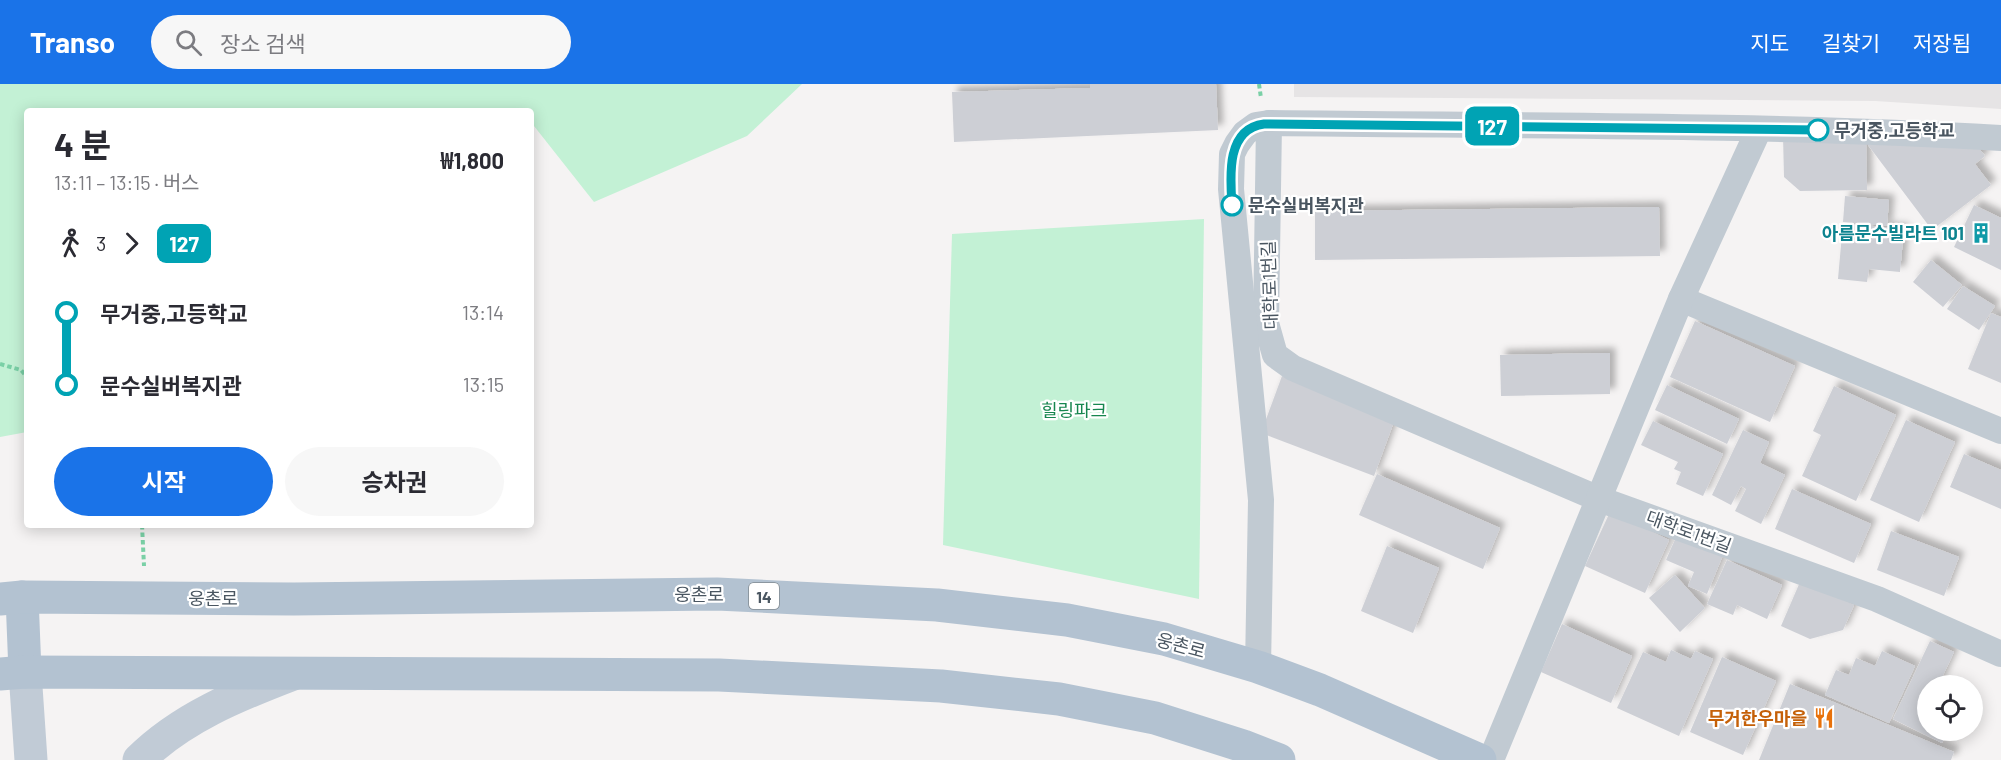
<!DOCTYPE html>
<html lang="ko">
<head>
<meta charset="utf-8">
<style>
  :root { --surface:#fff; --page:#f7f7f7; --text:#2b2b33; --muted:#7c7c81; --accent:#1a73e8 }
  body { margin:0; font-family:Barlow,"Noto Sans KR",sans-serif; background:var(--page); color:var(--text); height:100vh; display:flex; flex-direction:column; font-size:22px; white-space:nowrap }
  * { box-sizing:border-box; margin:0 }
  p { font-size:20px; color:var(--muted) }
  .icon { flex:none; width:33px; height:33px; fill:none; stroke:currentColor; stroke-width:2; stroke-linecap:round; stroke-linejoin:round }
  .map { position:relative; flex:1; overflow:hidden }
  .panel { position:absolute; left:24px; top:24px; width:510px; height:420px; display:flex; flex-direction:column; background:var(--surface); border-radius:6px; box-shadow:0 3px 15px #0003 }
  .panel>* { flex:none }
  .badge { padding:0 12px; border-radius:9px; font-size:21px; line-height:39px }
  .fabs { position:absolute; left:1917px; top:591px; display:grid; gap:12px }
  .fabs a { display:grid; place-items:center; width:66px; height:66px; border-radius:50%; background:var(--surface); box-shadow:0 3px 15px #0003; font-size:30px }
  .map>.badge { position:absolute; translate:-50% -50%; box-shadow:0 0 0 3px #fff }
  .legs { display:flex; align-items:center; gap:9px; height:66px; padding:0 30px; font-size:20px }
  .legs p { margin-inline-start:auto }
  .head { display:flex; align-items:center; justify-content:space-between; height:102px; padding:0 30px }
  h1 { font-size:33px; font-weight:700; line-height:45px }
  .button { display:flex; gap:12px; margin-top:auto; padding:12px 30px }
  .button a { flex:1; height:69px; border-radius:36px; background:var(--accent); color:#fff; font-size:24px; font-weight:700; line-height:69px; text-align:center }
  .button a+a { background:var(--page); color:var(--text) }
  ul { padding:0 30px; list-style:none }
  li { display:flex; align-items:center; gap:21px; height:72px; font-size:22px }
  li i { display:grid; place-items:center; width:9px; height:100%; margin:0 8px; background:currentColor }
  li i::after { content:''; width:15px; height:15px; margin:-8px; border:4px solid; border-radius:50%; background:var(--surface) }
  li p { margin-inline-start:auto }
  li:first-child i { background:linear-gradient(#0000 50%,currentColor 0) }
  li:last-child i { background:linear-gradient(currentColor 50%,#0000 0) }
  header { display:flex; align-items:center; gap:36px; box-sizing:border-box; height:84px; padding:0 30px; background:var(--accent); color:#fff }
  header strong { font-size:28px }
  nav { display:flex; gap:33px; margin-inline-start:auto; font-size:21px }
  .search { width:420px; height:54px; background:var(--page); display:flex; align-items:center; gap:15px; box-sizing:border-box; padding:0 21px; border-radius:33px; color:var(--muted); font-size:22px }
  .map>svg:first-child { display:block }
  .education { fill:#e6e4e5 }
  .green { fill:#c3f1d5 }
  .building { fill:#cdcfd5; filter:url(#shadow) }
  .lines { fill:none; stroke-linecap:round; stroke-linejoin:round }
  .path { stroke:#7ad0a6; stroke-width:4; stroke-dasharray:4.5 3; stroke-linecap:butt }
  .minor { stroke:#c1cad2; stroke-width:26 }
  .secondary { stroke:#c1cbd6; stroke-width:33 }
  .primary { stroke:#b3c2d1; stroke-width:33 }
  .line-1-casing { stroke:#fff; stroke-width:14 }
  .line-1 { stroke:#00a3b4; stroke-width:9 }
  .stop-1-dot { fill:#fff; stroke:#00a3b4; stroke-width:3 }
  .labels { text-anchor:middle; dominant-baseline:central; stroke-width:4.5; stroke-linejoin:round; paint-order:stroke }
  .shield { fill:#fff; stroke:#808990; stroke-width:1.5 }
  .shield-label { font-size:16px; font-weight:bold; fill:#4a5661 }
  .stop-label { font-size:18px; font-weight:bold; fill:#4a5661; stroke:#fff; text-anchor:start }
  .culture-label { font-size:18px; font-weight:bold; fill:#0d838f; stroke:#fff; text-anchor:end }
  .street-label { font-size:18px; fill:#4a5661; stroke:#fff }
  .park-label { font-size:18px; fill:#17864f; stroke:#fff }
  .food-label { font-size:18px; font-weight:bold; fill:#c56008; stroke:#fff; text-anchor:end }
</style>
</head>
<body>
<header>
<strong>Transo</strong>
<div class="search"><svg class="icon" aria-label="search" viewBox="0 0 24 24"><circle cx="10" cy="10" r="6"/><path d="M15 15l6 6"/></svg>장소 검색</div>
<nav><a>지도</a><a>길찾기</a><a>저장됨</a></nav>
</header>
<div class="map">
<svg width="2001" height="676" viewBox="0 0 2001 676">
  <defs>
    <filter id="shadow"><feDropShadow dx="5.5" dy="-5.5" stdDeviation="3" flood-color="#0004"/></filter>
  </defs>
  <rect width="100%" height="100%" fill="#f5f3f3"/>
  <polygon class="education" points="1294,0 2001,0 2001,25 1875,17 1294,13"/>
  <g class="green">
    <polygon points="0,0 802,0 747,52 594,118 534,42 531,43 531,27 27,27 27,348 0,353"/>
    <polygon points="1204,135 1199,515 943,461 952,150"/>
  </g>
  <g class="building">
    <polygon points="1090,0 1216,0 1218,46 954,58 952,8 1090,4"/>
    <polygon points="1866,50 1867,106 1800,107 1784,93 1783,51"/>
    <polygon points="1970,53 1985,72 1975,80 1991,101 1932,146 1868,61"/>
    <polygon points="1845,112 1889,116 1887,142 1843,138"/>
    <polygon points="1974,121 2001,134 2001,186 1954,163"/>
    <polygon points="1659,123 1660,172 1315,176 1315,127"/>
    <polygon points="1843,139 1904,145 1900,188 1869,185 1867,198 1838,195"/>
    <polygon points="1931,176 1962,201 1943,223 1913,198"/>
    <polygon points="1963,202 1995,222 1979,246 1947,225"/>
    <polygon points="1991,229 2001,233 2001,299 1968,285"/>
    <polygon points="1695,237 1795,282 1770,338 1670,293"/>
    <polygon points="1610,269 1610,310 1501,312 1500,271"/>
    <polygon points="1282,292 1395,335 1374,392 1261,349"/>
    <polygon points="1667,301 1739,335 1727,360 1655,326"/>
    <polygon points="1834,302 1896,331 1856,417 1802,392 1821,351 1813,347"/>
    <polygon points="1906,336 1955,358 1919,438 1870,416"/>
    <polygon points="1653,337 1723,370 1703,412 1676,400 1681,388 1674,385 1678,378 1641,361"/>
    <polygon points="1743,346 1769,358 1760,379 1785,391 1761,440 1735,427 1746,405 1741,402 1731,421 1712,411"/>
    <polygon points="1964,370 2001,386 2001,425 1950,403"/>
    <polygon points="1377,390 1500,444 1483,485 1359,431"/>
    <polygon points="1792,405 1871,440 1854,479 1775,445"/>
    <polygon points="1610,428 1669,456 1645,509 1585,482"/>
    <polygon points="1891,447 1959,473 1944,512 1877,486"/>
    <polygon points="1677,451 1723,471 1707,510 1688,502 1694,488 1666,476"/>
    <polygon points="1387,462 1439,484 1413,549 1361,527"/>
    <polygon points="1727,476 1782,501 1767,535 1737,521 1733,531 1707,520"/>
    <polygon points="1675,491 1705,524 1680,548 1649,514"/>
    <polygon points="1800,498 1854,521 1843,546 1810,555 1781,542"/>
    <polygon points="1562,540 1632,572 1611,619 1541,588"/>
    <polygon points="1930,557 1954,568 1938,602 1928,602 1928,646 1948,646 1942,659 1893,635"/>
    <polygon points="1671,566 1691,575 1695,567 1713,575 1679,652 1617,624 1643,568 1666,578"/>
    <polygon points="1882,567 1915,582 1889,639 1825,611 1836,586 1849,591 1856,574 1875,582"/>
    <polygon points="1722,573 1776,597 1743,671 1690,648"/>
    <polygon points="1790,600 1954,668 1951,676 1759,676"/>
  </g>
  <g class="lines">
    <g class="path">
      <polyline points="1259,0 1261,14"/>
      <polyline points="0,280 21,286 27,293"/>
      <polyline points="142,441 144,482"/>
    </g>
    <g class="minor">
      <polyline points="1269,39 1266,239 1275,271 1293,284 1599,415 1877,515 2001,570"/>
      <polyline points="1681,215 2001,347"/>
      <path d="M 1258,583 L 1261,416 L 1231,105 L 1232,70 L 1237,60 L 1245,49 L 1256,41 L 1269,39 C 1513,42 1758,40 2001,54"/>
      <polyline points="1491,676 1681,215 1759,45"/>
    </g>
    <g class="secondary">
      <polyline points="25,588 31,676"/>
      <path d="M 139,676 C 181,634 238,611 293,590"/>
    </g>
    <g class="primary">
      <polyline points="22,513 25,588"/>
      <polyline points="0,515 22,513 294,515 717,510 937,521 1067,536 1164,555 1258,583 1320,606 1480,676"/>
      <polyline points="0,590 25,588 719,591 941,602 1059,615 1155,634 1243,662 1279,676"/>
    </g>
  </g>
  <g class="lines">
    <g class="line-1-casing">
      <path id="line-1" d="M 1232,121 C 1230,92 1226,45 1264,40 L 1818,46"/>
    </g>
    <use href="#line-1" class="line-1"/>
  </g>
  <defs>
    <g id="building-bare" transform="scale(1.62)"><path d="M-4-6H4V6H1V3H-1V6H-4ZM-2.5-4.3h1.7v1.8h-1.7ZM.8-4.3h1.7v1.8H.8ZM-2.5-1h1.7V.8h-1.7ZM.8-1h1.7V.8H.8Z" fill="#0f9aa8" stroke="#fff" stroke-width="2.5" paint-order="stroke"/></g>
    <g id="restaurant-bare" transform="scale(1.62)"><path d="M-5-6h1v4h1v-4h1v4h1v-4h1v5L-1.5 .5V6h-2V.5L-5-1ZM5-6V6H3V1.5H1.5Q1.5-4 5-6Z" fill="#e8710a" stroke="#fff" stroke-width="2.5" paint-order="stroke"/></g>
  </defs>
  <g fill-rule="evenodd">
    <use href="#building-bare" x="1981" y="149"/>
    <use href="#restaurant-bare" x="1824" y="634"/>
  </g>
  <g class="stop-1-dot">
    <circle cx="1818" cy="46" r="10"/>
    <circle cx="1232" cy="121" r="10"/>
  </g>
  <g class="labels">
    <rect class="shield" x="749" y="499" width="30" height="26" rx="4.5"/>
    <g class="shield-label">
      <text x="764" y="512">14</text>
    </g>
    <g class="stop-label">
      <text x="1834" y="46">무거중,고등학교</text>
      <text x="1248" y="121">문수실버복지관</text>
    </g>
    <g class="culture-label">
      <text x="1964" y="149">아름문수빌라트 101</text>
    </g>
    <g class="street-label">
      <text transform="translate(1269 201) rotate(-92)">대학로1번길</text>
      <text transform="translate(1689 447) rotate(20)">대학로1번길</text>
      <text x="699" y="510">웅촌로</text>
      <text x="213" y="514">웅촌로</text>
      <text transform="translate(1181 561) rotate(15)">웅촌로</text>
    </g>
    <g class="park-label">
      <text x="1074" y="326">힐링파크</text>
    </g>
    <g class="food-label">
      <text x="1807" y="634">무거한우마을</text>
    </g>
  </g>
</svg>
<div class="fabs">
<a><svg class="icon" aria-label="locate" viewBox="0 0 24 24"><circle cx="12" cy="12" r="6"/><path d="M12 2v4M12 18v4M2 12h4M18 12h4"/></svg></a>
</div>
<b class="badge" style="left:1492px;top:42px;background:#00a3b4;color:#fff">127</b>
<section class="panel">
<div class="head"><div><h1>4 분</h1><p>13:11 – 13:15 · 버스</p></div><b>₩1,800</b></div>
<div class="legs"><svg class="icon" aria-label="walk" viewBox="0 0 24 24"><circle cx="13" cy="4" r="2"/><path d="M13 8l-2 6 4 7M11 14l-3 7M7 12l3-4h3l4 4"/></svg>3<svg class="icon" aria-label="forward" viewBox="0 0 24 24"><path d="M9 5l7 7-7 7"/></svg><b class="badge" style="background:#00a3b4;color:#fff">127</b></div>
<ul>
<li><i style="color:#00a3b4"></i><b>무거중,고등학교</b><p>13:14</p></li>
<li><i style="color:#00a3b4"></i><b>문수실버복지관</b><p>13:15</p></li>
</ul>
<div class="button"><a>시작</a><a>승차권</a></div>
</section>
</div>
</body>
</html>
